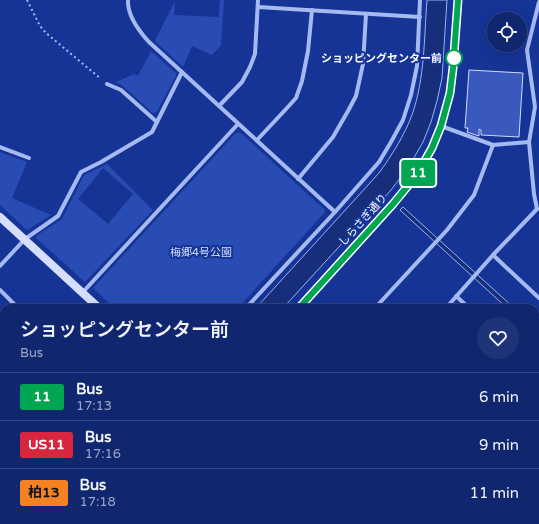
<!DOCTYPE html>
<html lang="en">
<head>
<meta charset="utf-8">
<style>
  :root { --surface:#102770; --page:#1e3378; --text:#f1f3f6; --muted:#9ca5c3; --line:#304483 }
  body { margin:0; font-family:"Varela Round","Noto Sans JP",sans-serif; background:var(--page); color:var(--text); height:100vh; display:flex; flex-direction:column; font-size:15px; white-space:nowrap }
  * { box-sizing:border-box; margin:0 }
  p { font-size:13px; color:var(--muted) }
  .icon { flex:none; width:22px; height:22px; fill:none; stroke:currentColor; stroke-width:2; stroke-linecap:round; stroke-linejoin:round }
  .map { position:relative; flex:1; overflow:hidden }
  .drawer { position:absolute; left:0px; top:304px; width:539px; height:220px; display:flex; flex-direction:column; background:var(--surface); border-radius:12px 12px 0 0; box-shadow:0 4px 16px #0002,0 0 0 1px var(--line) }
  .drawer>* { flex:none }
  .badge { padding:0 8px; border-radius:3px; font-size:14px; line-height:26px }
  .buttons { position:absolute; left:487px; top:12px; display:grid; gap:8px }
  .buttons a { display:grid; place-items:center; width:40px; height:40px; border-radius:50%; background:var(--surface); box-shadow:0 4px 16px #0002,0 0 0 1px var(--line); font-size:20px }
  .map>.badge { position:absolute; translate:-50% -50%; box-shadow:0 0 0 2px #fff }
  .round { display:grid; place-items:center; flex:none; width:42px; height:42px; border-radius:21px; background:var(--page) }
  .summary { display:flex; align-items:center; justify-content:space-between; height:68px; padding:0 20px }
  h1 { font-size:19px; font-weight:600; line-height:30px }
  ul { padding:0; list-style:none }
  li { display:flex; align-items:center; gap:12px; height:48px; padding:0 20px; border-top:1px solid var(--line) }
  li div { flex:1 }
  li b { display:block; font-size:15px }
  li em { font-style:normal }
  li .badge { min-width:44px; font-weight:700; text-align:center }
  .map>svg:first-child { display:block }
  .green { fill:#284cb4; fill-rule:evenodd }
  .water { fill:#172f7a; stroke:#98b1f4 }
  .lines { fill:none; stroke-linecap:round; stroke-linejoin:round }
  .stream { stroke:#98b1f4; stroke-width:3 }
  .building { fill:#395abc; stroke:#cedafc }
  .path { stroke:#a6baf2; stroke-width:2; stroke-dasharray:2 3; stroke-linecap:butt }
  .street { stroke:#a6baf2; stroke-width:4 }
  .secondary { stroke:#d5defc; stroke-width:8 }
  .line-casing { stroke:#fff; stroke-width:9 }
  .line { stroke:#00a651; stroke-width:6 }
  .stop-dot { fill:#fff; stroke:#00a651; stroke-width:2 }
  .labels { text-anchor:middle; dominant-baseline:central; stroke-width:4; stroke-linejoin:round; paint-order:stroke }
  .stop-label { font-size:11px; font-weight:bold; fill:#fff; stroke:#153496; text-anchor:end }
  .street-label { font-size:11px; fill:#fff; stroke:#153496 }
  .park-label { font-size:11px; fill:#cedafc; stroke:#153496 }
</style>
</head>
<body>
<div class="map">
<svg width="539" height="524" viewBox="0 0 539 524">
  <rect width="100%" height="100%" fill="#153496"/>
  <g class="green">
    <polygon points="220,0 224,0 221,45 212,55 192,46 183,67 155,41 175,1 174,15 219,17"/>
    <polygon points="151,51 176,73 176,76 156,113 153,113 124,87 116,82 134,74 138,76"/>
    <polygon points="236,133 241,133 325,210 325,212 238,308 114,308 93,288"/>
    <polygon points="0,152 27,162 12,198 51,215 29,229 27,230 0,205"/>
    <path d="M 107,164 L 153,210 L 85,282 L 36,238 L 36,236 L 62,219 L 84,175 ZM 103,168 L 133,194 L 108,224 L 78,199 Z"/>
    <polygon points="156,520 319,520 336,524 142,524"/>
    <polygon points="336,520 453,520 453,524 337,524"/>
  </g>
  <g class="water">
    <path d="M 427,0 L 447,0 L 442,78 L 437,101 L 431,122 L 423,142 L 408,168 L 391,190 L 283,308 L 256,308 L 379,173 C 392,155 404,136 412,115 C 425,78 424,38 427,0 Z"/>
    <polygon points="403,207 514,308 507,308 400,210"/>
  </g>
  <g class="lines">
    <polyline class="stream" points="535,447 539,457"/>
  </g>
  <polygon class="building" points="469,70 523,73 519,137 481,135 481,130 479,129 479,136 467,132 468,128 465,128"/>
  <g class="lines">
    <g class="path">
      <polyline points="27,0 40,26 46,33 101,79"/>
      <polyline points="487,520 489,524"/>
    </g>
    <g class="street">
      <path d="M 128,0 C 127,16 139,31 149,42 L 335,212"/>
      <polyline points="258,7 420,17"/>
      <polyline points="107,84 121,90 157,122"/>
      <polyline points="219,106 242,82 250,67 255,54 258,0"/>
      <polyline points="441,126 493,145 529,142"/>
      <polyline points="257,140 287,108 296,98 302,81 308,51 312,10"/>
      <polyline points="0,147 29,158"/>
      <polyline points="298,179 333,137 348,111 356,96 363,64 366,14"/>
      <polyline points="537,209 534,194 529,142 535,107 527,50 539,2"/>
      <polyline points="493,255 539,298"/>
      <polyline points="0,266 25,239 58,216 81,172 101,162 152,132 182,72"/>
      <polyline points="0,290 18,308"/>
      <polyline points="83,292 238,124"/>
      <polyline points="456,296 469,308"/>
      <polyline points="246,308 335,212 379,162 391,142 403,120 411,95 417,66 420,0"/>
      <polyline points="375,308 447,230 474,195 493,145"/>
      <polyline points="446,308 493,255 537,209"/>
      <polyline points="0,344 4,340"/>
      <polyline points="535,414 539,413"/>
      <polyline points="0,419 4,415"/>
      <polyline points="0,497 4,493"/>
      <path d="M 118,520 C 124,524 131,522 138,520"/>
      <polyline points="48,524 52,520"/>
      <polyline points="454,524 454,520"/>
    </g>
    <g class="secondary">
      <polyline points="0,217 99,308"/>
      <polyline points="299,308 393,204 416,176 432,148 441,126 450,93 453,68 458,0"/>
      <polyline points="100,524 104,520"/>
    </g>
  </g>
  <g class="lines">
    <g class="line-casing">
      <polyline id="line" points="299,308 393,204 416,176 432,148 441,126 450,93 453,68 458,0"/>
    </g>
    <use href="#line" class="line"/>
  </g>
  <circle class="stop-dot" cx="454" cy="58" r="8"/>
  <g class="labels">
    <g class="stop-label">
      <text x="442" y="58">ショッピングセンター前</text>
    </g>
    <g class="street-label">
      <text transform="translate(363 220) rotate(-48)">しらさぎ通り</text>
    </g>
    <g class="park-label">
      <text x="201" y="252">梅郷4号公園</text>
    </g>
  </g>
</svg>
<div class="buttons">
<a><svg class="icon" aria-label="locate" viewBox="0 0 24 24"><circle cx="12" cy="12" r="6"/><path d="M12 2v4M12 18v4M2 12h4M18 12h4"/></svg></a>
</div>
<b class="badge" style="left:418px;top:173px;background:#00a651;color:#fff">11</b>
<section class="drawer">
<div class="summary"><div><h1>ショッピングセンター前</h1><p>Bus</p></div><a class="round"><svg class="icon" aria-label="heart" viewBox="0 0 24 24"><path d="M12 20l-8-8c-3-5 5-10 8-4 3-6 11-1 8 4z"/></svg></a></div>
<ul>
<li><span class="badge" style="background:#00a651;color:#fff">11</span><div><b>Bus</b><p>17:13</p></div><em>6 min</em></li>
<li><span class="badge" style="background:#d7263d;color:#fff">US11</span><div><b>Bus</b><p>17:16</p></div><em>9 min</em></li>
<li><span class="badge" style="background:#f58220;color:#111">柏13</span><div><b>Bus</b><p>17:18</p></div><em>11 min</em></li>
</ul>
</section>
</div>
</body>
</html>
